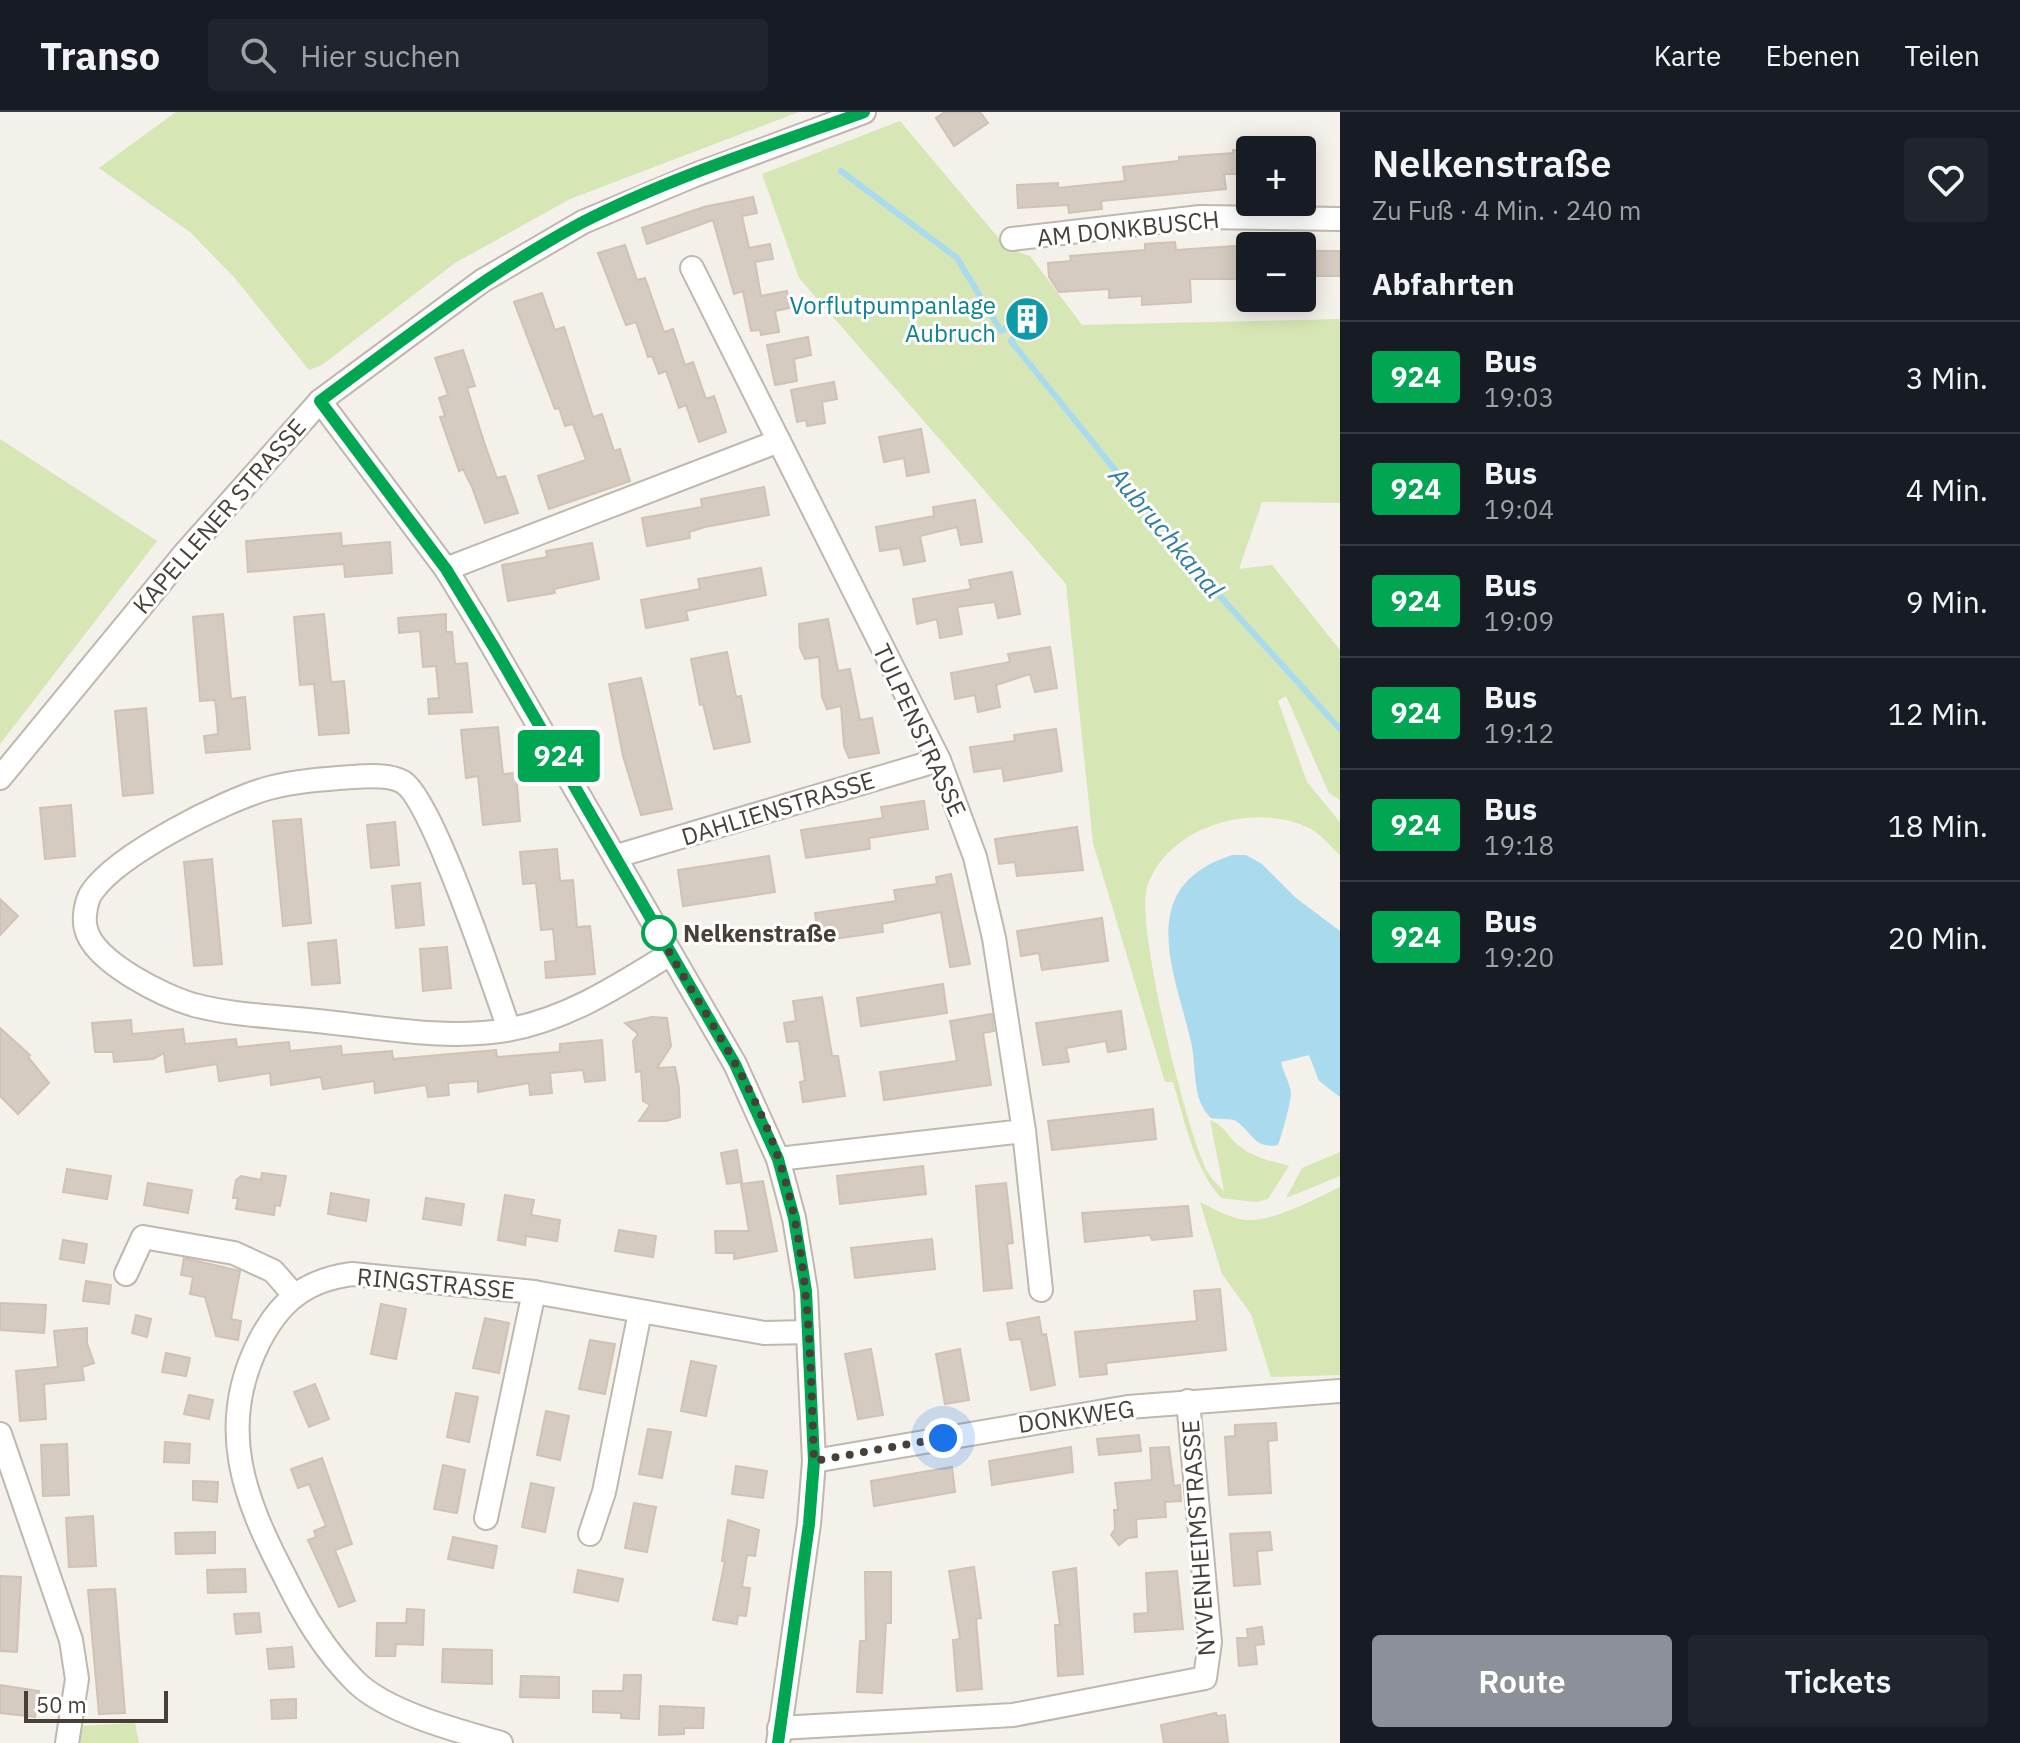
<!DOCTYPE html>
<html lang="de">
<head>
<meta charset="utf-8">
<style>
  :root { --surface:#171b24; --page:#20242c; --text:#f1f3f6; --muted:#9ea1a6; --line:#363941; --accent:#8c9099 }
  body { margin:0; font-family:"IBM Plex Sans",sans-serif; background:var(--page); color:var(--text); height:100vh; display:flex; flex-direction:column; font-size:30px; white-space:nowrap }
  * { box-sizing:border-box; margin:0 }
  p { font-size:26px; color:var(--muted) }
  .icon { flex:none; width:44px; height:44px; fill:none; stroke:currentColor; stroke-width:2; stroke-linecap:round; stroke-linejoin:round }
  .map { position:relative; flex:1; overflow:hidden }
  .sheet { display:flex; flex-direction:column; background:var(--surface); width:680px }
  .sheet>* { flex:none }
  .badge { padding:0 16px; border-radius:6px; font-size:28px; line-height:52px }
  .buttons { position:absolute; left:1236px; top:24px; display:grid; gap:16px }
  .buttons a { display:grid; place-items:center; width:80px; height:80px; border-radius:8px; background:var(--surface); box-shadow:0 4px 20px #0003; font-size:40px }
  .scale { position:absolute; left:24px; bottom:20px; width:144px; box-sizing:border-box; padding-left:8px; border:4px solid #484038; border-top:0; font-size:22px; line-height:28px; white-space:nowrap; color:#484038; -webkit-text-stroke:6px #fff; paint-order:stroke }
  .you { position:absolute; width:40px; height:40px; margin:-20px; border:6px solid #fff; border-radius:50%; background:#1a73e8; box-shadow:0 0 0 12px #1a73e833 }
  .map>.badge { position:absolute; translate:-50% -50%; box-shadow:0 0 0 4px #fff }
  h2 { padding:0 32px; font-size:30px; line-height:72px }
  .round { display:grid; place-items:center; flex:none; width:84px; height:84px; border-radius:8px; background:var(--page) }
  .summary { display:flex; align-items:center; justify-content:space-between; height:136px; padding:0 32px }
  h1 { font-size:38px; font-weight:600; line-height:60px }
  .button { display:flex; gap:16px; margin-top:auto; padding:16px 32px }
  .button a { flex:1; height:92px; border-radius:8px; background:var(--accent); color:#fff; font-size:32px; font-weight:600; line-height:92px; text-align:center }
  .button a+a { background:var(--page); color:var(--text) }
  ul { padding:0; list-style:none }
  li { display:flex; align-items:center; gap:24px; height:112px; padding:0 32px; border-top:2px solid var(--line) }
  li div { flex:1 }
  li b { display:block; font-size:30px }
  li em { font-style:normal }
  li .badge { min-width:88px; font-weight:700; text-align:center }
  header { display:flex; align-items:center; gap:48px; box-sizing:border-box; height:112px; padding:0 40px; background:var(--surface); border-bottom:2px solid var(--line) }
  header strong { font-size:38px }
  nav { display:flex; gap:44px; margin-inline-start:auto; font-size:28px }
  .search { width:560px; height:72px; background:var(--page); display:flex; align-items:center; gap:20px; box-sizing:border-box; padding:0 28px; border-radius:8px; color:var(--muted); font-size:30px }
  main { display:flex; flex:1; min-height:0 }
  .map>svg:first-child { display:block }
  .green { fill:#d6e6b5 }
  .water { fill:#aadaee }
  .lines { fill:none; stroke-linecap:round; stroke-linejoin:round }
  .stream { stroke:#aadaee; stroke-width:6 }
  .building { fill:#d6cbc0; stroke:#d0c2b4; stroke-width:2 }
  .minor-casing { stroke:#c0b7ad; stroke-width:26 }
  .minor { stroke:#fff; stroke-width:22 }
  .line-casing { stroke:#fff; stroke-width:18 }
  .line { stroke:#00a651; stroke-width:12 }
  .walk { stroke:#484038; stroke-width:8; stroke-dasharray:0 14.4 }
  .stop-dot { fill:#fff; stroke:#00a651; stroke-width:4 }
  .labels { text-anchor:middle; dominant-baseline:central; stroke-width:6; stroke-linejoin:round; paint-order:stroke }
  .street-label { font-size:24px; fill:#484038; stroke:#fff }
  .culture-label { font-size:24px; fill:#0d838f; stroke:#fff; text-anchor:end }
  .stop-label { font-size:24px; font-weight:bold; fill:#484038; stroke:#fff; text-anchor:start }
  .water-label { font-size:26px; font-style:italic; fill:#317ea0; stroke:#fff }
</style>
</head>
<body>
<header>
<strong>Transo</strong>
<div class="search"><svg class="icon" aria-label="search" viewBox="0 0 24 24"><circle cx="10" cy="10" r="6"/><path d="M15 15l6 6"/></svg>Hier suchen</div>
<nav><a>Karte</a><a>Ebenen</a><a>Teilen</a></nav>
</header>
<main>
<div class="map">
<svg width="1340" height="1631" viewBox="0 0 1340 1631">
  <rect width="100%" height="100%" fill="#f4f0ea"/>
  <g class="green">
    <polygon points="176,0 799,0 570,87 455,151 322,253 309,258 234,165 190,120 99,56"/>
    <path d="M 900,9 L 1007,136 L 1030,144 L 1082,213 L 1340,207 L 1340,391 L 1262,390 L 1239,457 L 1272,453 L 1340,538 L 1340,688 L 1329,681 L 1286,584 L 1278,589 L 1307,670 L 1340,710 L 1340,743 C 1330,734 1319,720 1307,715 C 1253,690 1167,714 1147,775 C 1135,813 1187,1023 1208,1061 C 1212,1067 1219,1074 1224,1079 L 1210,1008 C 1225,1014 1227,1024 1239,1034 C 1254,1046 1271,1049 1289,1054 L 1268,1087 L 1256,1090 L 1221,1086 C 1193,1054 1185,1009 1173,970 L 1165,970 L 1093,731 L 1066,472 L 799,166 L 762,62 Z"/>
    <polygon points="0,327 157,429 0,632"/>
    <polygon points="1340,1040 1340,1064 1286,1086 1302,1056"/>
    <path d="M 1340,1075 L 1340,1263 L 1271,1265 L 1251,1202 L 1222,1162 L 1200,1090 C 1215,1097 1229,1106 1246,1108 C 1271,1111 1317,1086 1340,1075 Z"/>
    <polygon points="135,1611 139,1631 75,1631 79,1614"/>
  </g>
  <path class="water" d="M 1232,743 L 1246,743 L 1262,752 L 1296,786 L 1340,819 L 1340,985 L 1319,969 L 1309,943 L 1281,950 C 1283,960 1290,971 1291,981 C 1292,986 1281,1027 1278,1033 C 1254,1037 1253,1021 1236,1009 C 1231,1006 1218,1008 1211,1006 C 1191,987 1197,955 1191,930 C 1174,857 1134,775 1232,743 Z"/>
  <g class="lines">
    <g class="stream">
      <polyline points="841,59 957,146 1001,219 1016,211"/>
      <polyline points="1021,217 1011,229 1191,452 1340,617"/>
    </g>
  </g>
  <g class="building">
    <polygon points="945,0 980,0 988,11 954,34 936,6"/>
    <polygon points="1233,38 1250,38 1250,62 1224,62 1226,77 1101,89 1102,97 1069,101 1068,93 1018,96 1017,73 1058,71 1058,76 1125,69 1123,55 1179,49 1179,45 1233,41"/>
    <polygon points="753,85 757,101 742,104 749,136 770,132 773,147 755,150 761,184 787,179 790,196 775,199 779,220 761,223 760,218 751,219 743,179 734,182 713,108 647,132 642,116 704,95"/>
    <polygon points="1175,130 1176,138 1249,133 1250,167 1190,167 1191,190 1142,193 1142,184 1109,186 1109,177 1059,180 1049,165 1048,151 1071,149 1070,144 1145,138 1145,132"/>
    <polygon points="625,133 637,168 645,166 664,220 673,217 685,253 693,250 706,287 714,284 726,320 699,330 686,293 679,296 666,259 659,262 652,244 648,245 636,210 626,213 598,141"/>
    <rect x="1316" y="139" width="24" height="25"/>
    <polygon points="542,181 555,218 564,215 593,305 602,302 614,339 620,337 630,369 549,397 538,364 586,348 573,312 565,314 559,296 555,297 514,190"/>
    <polygon points="1029,193 1041,207 1024,221 1012,207"/>
    <polygon points="808,225 811,243 794,247 797,269 775,273 767,233"/>
    <polygon points="463,238 475,274 467,276 484,330 497,366 505,364 518,401 485,411 472,375 463,357 459,359 440,305 445,304 439,286 448,283 435,246"/>
    <polygon points="834,270 837,287 822,290 825,311 807,314 806,308 797,310 791,278"/>
    <polygon points="921,317 929,360 907,364 904,346 884,350 879,325"/>
    <polygon points="764,375 769,403 705,415 689,420 690,426 647,434 642,406 702,395 701,387"/>
    <polygon points="975,388 982,430 961,433 957,415 920,424 925,449 904,453 900,436 880,439 876,415 934,404 933,395"/>
    <polygon points="341,421 342,434 390,430 392,461 345,465 344,452 248,460 246,429"/>
    <polygon points="592,431 599,467 554,477 555,481 508,489 502,453 547,445 546,439"/>
    <polygon points="761,456 766,483 686,499 688,508 646,516 641,488 700,477 698,467"/>
    <polygon points="1012,460 1020,502 998,506 995,490 957,495 962,522 940,526 937,507 917,512 913,487 971,477 969,468"/>
    <polygon points="223,502 231,587 245,585 250,637 206,641 204,624 218,622 217,605 215,588 200,589 193,505"/>
    <polygon points="324,502 331,570 344,569 349,621 319,623 314,572 300,573 294,505"/>
    <polygon points="446,502 446,520 452,520 455,552 467,551 472,600 429,602 428,587 439,586 436,554 423,555 420,519 399,521 398,506"/>
    <polygon points="828,507 838,559 850,557 860,608 872,606 879,641 849,646 844,634 841,594 827,597 822,585 819,545 805,547 800,536 799,512"/>
    <polygon points="1050,535 1057,576 1035,580 1030,562 996,573 1000,595 978,600 975,583 955,587 951,561 1010,550 1008,542"/>
    <polygon points="727,540 736,585 741,584 750,630 714,637 703,592 700,593 691,547"/>
    <polygon points="641,566 672,697 641,703 623,644 609,572"/>
    <polygon points="146,596 153,681 123,684 115,599"/>
    <polygon points="498,615 503,662 516,661 520,709 483,713 478,664 466,666 461,618"/>
    <polygon points="1056,617 1062,659 1004,669 1002,656 974,660 970,635 1015,629 1014,623"/>
    <polygon points="924,689 928,717 869,726 870,737 806,746 801,718 883,706 881,695"/>
    <polygon points="71,693 75,744 45,747 40,696"/>
    <polygon points="301,707 311,811 283,814 273,709"/>
    <polygon points="395,710 399,753 371,756 367,713"/>
    <polygon points="1077,715 1083,758 1017,764 1015,750 999,752 995,727"/>
    <polygon points="557,737 560,769 573,768 577,815 590,814 595,862 546,866 545,850 556,849 553,817 541,818 536,771 523,772 520,740"/>
    <polygon points="769,744 775,780 683,794 678,758"/>
    <polygon points="212,747 222,852 194,854 184,750"/>
    <polygon points="951,762 970,852 950,855 941,800 882,812 883,820 819,829 815,801 896,789 894,778 937,772 936,765"/>
    <polygon points="420,771 424,813 396,816 392,774"/>
    <polygon points="0,787 18,804 0,823"/>
    <polygon points="1102,806 1108,849 1042,858 1039,841 1021,844 1017,819"/>
    <polygon points="336,828 340,871 312,873 308,831"/>
    <polygon points="447,835 451,876 423,879 420,837"/>
    <polygon points="943,872 947,901 861,914 857,886"/>
    <polygon points="822,885 832,944 838,944 845,984 803,990 800,970 805,969 799,929 787,930 784,911 796,909 793,889"/>
    <polygon points="1121,899 1126,937 1108,940 1106,929 1066,936 1069,950 1043,953 1036,911"/>
    <polygon points="992,902 994,919 983,921 991,973 884,988 880,960 957,949 950,909"/>
    <polygon points="652,905 667,906 671,934 657,956 675,955 679,976 680,1005 666,1009 639,1009 650,993 643,989 641,959 636,960 633,929 638,922 625,911"/>
    <polygon points="131,908 132,922 183,917 185,932 236,927 237,935 289,930 290,939 341,934 342,943 392,939 393,947 496,938 497,945 560,940 560,932 602,928 605,968 585,970 583,958 550,961 552,981 530,983 529,971 478,980 478,969 448,971 449,983 428,985 426,973 375,981 374,969 323,977 321,965 271,973 270,961 219,969 217,952 166,960 164,941 153,947 114,950 113,940 95,940 92,911"/>
    <polygon points="0,916 30,943 28,945 49,971 18,1002 0,984"/>
    <polygon points="1153,997 1156,1027 1052,1038 1048,1009"/>
    <polygon points="737,1038 742,1070 727,1072 721,1041"/>
    <polygon points="923,1054 926,1082 840,1092 837,1064"/>
    <polygon points="67,1057 111,1064 107,1087 63,1080"/>
    <polygon points="262,1061 286,1064 280,1094 275,1093 274,1103 236,1097 238,1086 233,1086 236,1068 241,1064 261,1068"/>
    <polygon points="763,1069 777,1139 734,1147 734,1141 716,1141 715,1119 749,1119 741,1072"/>
    <polygon points="148,1071 192,1078 188,1101 144,1093"/>
    <polygon points="1006,1071 1013,1131 1007,1132 1012,1176 984,1179 976,1074"/>
    <polygon points="331,1081 369,1088 366,1109 328,1102"/>
    <polygon points="505,1083 534,1088 531,1103 560,1108 557,1129 526,1124 525,1133 498,1128"/>
    <polygon points="426,1086 464,1092 461,1113 423,1107"/>
    <polygon points="1188,1094 1192,1124 1152,1128 1150,1123 1085,1130 1082,1101"/>
    <polygon points="619,1118 656,1124 653,1145 615,1139"/>
    <polygon points="932,1127 935,1157 855,1166 851,1136"/>
    <polygon points="63,1128 87,1132 84,1151 60,1147"/>
    <polygon points="184,1146 240,1159 231,1207 241,1209 238,1228 216,1224 205,1185 190,1182 193,1165 181,1163"/>
    <polygon points="86,1169 111,1173 109,1192 83,1189"/>
    <polygon points="1220,1177 1226,1238 1106,1251 1107,1262 1080,1265 1075,1220 1197,1209 1194,1179"/>
    <polygon points="0,1191 46,1193 44,1221 0,1218"/>
    <polygon points="381,1192 406,1197 396,1247 371,1242"/>
    <polygon points="136,1203 151,1207 147,1225 132,1221"/>
    <polygon points="1039,1205 1042,1223 1046,1222 1055,1273 1031,1278 1021,1227 1010,1228 1007,1211"/>
    <polygon points="485,1206 509,1211 499,1261 473,1256"/>
    <polygon points="87,1216 87,1231 94,1251 82,1255 84,1268 44,1272 46,1307 20,1309 16,1259 58,1255 54,1219"/>
    <polygon points="590,1228 615,1232 605,1282 579,1277"/>
    <polygon points="871,1237 883,1303 858,1307 845,1242"/>
    <polygon points="960,1237 969,1288 945,1292 936,1242"/>
    <polygon points="166,1241 190,1246 186,1264 162,1260"/>
    <polygon points="691,1249 716,1254 706,1304 681,1299"/>
    <polygon points="315,1272 329,1307 309,1315 294,1280"/>
    <polygon points="456,1281 478,1285 469,1330 447,1325"/>
    <polygon points="189,1283 213,1288 209,1307 184,1302"/>
    <polygon points="546,1299 569,1304 560,1348 537,1343"/>
    <polygon points="1276,1311 1277,1328 1268,1329 1271,1381 1229,1383 1225,1325 1235,1324 1235,1313"/>
    <polygon points="648,1317 671,1320 662,1366 639,1362"/>
    <polygon points="1139,1323 1141,1339 1099,1343 1097,1327"/>
    <polygon points="165,1330 190,1332 189,1351 164,1350"/>
    <polygon points="67,1332 69,1383 43,1384 41,1333"/>
    <polygon points="1071,1335 1073,1360 992,1373 989,1349"/>
    <polygon points="1169,1335 1174,1374 1180,1373 1181,1389 1165,1390 1166,1405 1136,1407 1137,1425 1128,1426 1119,1433 1111,1423 1115,1417 1114,1398 1118,1398 1115,1371 1152,1368 1150,1336"/>
    <polygon points="322,1346 352,1432 335,1438 355,1489 339,1495 308,1428 316,1425 314,1419 326,1414 309,1372 298,1376 291,1357"/>
    <polygon points="443,1353 465,1358 457,1401 434,1397"/>
    <polygon points="736,1354 767,1359 763,1386 732,1382"/>
    <polygon points="952,1355 955,1380 874,1394 871,1369"/>
    <polygon points="193,1369 218,1370 217,1390 193,1388"/>
    <polygon points="531,1371 554,1376 545,1420 522,1415"/>
    <polygon points="634,1391 656,1395 647,1440 625,1436"/>
    <polygon points="93,1404 96,1454 69,1455 66,1406"/>
    <polygon points="728,1408 759,1418 755,1444 747,1443 742,1475 750,1476 746,1504 738,1503 737,1512 713,1508 725,1449 722,1449"/>
    <polygon points="215,1420 215,1441 176,1442 175,1421"/>
    <polygon points="1270,1420 1272,1438 1257,1439 1260,1472 1234,1474 1230,1422"/>
    <polygon points="453,1425 497,1434 493,1456 448,1447"/>
    <polygon points="974,1455 981,1506 976,1507 982,1577 957,1579 953,1528 960,1527 949,1459"/>
    <polygon points="1076,1456 1083,1562 1058,1564 1055,1513 1060,1513 1053,1460"/>
    <polygon points="245,1457 246,1480 208,1481 207,1458"/>
    <polygon points="578,1458 623,1467 618,1489 574,1480"/>
    <polygon points="1177,1459 1183,1517 1135,1520 1134,1502 1148,1501 1146,1461"/>
    <polygon points="865,1460 891,1460 891,1511 886,1511 882,1581 857,1580 860,1529 866,1529"/>
    <polygon points="0,1464 21,1465 17,1540 0,1539"/>
    <polygon points="115,1477 125,1601 99,1602 88,1478"/>
    <polygon points="407,1497 424,1498 423,1533 396,1532 395,1544 376,1544 377,1511 406,1511"/>
    <polygon points="259,1501 261,1520 236,1522 234,1502"/>
    <polygon points="1262,1515 1264,1532 1255,1533 1257,1552 1239,1554 1237,1526 1248,1526 1247,1517"/>
    <polygon points="292,1535 294,1555 269,1557 267,1537"/>
    <polygon points="443,1537 492,1538 492,1572 442,1570"/>
    <polygon points="624,1563 641,1563 639,1607 621,1606 621,1601 593,1600 593,1579 623,1579"/>
    <polygon points="521,1564 559,1565 559,1586 520,1585"/>
    <polygon points="0,1573 39,1579 35,1605 0,1601"/>
    <polygon points="296,1587 296,1606 272,1607 271,1588"/>
    <polygon points="660,1594 704,1596 703,1616 684,1616 684,1622 659,1623"/>
    <polygon points="1216,1601 1217,1604 1225,1603 1228,1631 1164,1631 1161,1613"/>
  </g>
  <g class="lines">
    <g class="minor-casing">
      <g id="minor">
        <polyline points="1012,127 1200,105 1340,107"/>
        <polyline points="692,156 939,648 975,745 994,826 1024,1019 778,1047"/>
        <polyline points="320,289 446,457 479,511 735,952 778,1047 794,1106 806,1179 814,1349 809,1412 778,1631"/>
        <polyline points="446,457 779,329"/>
        <polyline points="0,666 185,441 320,289 482,169 583,110 695,63 864,0"/>
        <polyline points="617,744 939,648"/>
        <path d="M 509,917 C 494,875 433,689 403,670 C 390,662 366,664 352,665 C 324,667 296,669 269,676 C 225,688 118,742 92,780 C 86,788 83,807 86,817 C 94,850 163,884 194,893 C 232,903 269,904 308,908 C 373,914 443,929 507,918 C 568,907 618,874 670,842"/>
        <polyline points="1024,1019 1041,1178"/>
        <polyline points="126,1162 143,1125 234,1141 273,1159 295,1184"/>
        <polyline points="0,1322 71,1528 77,1567 67,1631"/>
        <polyline points="814,1349 1128,1295 1340,1279"/>
        <polyline points="486,1406 534,1180"/>
        <polyline points="590,1422 604,1380 640,1200"/>
        <polyline points="779,1616 1013,1603 1205,1566 1210,1530 1188,1289"/>
        <path d="M 501,1631 C 459,1619 388,1601 356,1570 C 325,1539 304,1504 285,1465 C 244,1387 216,1315 259,1230 C 280,1189 306,1168 352,1162 L 534,1180 L 764,1221 L 808,1220"/>
      </g>
    </g>
    <use href="#minor" class="minor"/>
  </g>
  <g class="lines">
    <g class="line-casing">
      <path id="line" d="M 778,1631 L 809,1412 L 814,1349 L 806,1179 L 794,1106 L 778,1047 L 735,952 L 495,537 L 446,457 L 320,289 C 405,226 488,161 581,111 C 670,65 770,34 864,0"/>
    </g>
    <use href="#line" class="line"/>
    <path class="walk" d="M 659,821 L 657,818 C 698,894 752,966 779,1048 C 811,1145 810,1249 814,1349 L 943,1326"/>
  </g>
  <defs>
    <g id="building-disc" transform="scale(2.3)"><circle r="9.5" fill="#0f9aa8" stroke="#fff"/><path d="M-4-6H4V6H1V3H-1V6H-4ZM-2.5-4.3h1.7v1.8h-1.7ZM.8-4.3h1.7v1.8H.8ZM-2.5-1h1.7V.8h-1.7ZM.8-1h1.7V.8H.8Z" fill="#fff"/></g>
  </defs>
  <g fill-rule="evenodd">
    <use href="#building-disc" x="1027" y="207"/>
  </g>
  <circle class="stop-dot" cx="659" cy="821" r="16"/>
  <g class="labels">
    <g class="street-label">
      <text transform="translate(1128 116) rotate(-6)">AM DONKBUSCH</text>
      <text transform="translate(219 404) rotate(-49)">KAPELLENER STRASSE</text>
      <text transform="translate(920 618) rotate(65)">TULPENSTRASSE</text>
      <text transform="translate(778 696) rotate(-17)">DAHLIENSTRASSE</text>
      <text transform="translate(436 1171) rotate(5)">RINGSTRASSE</text>
      <text transform="translate(1076 1304) rotate(-8)">DONKWEG</text>
      <text transform="translate(1198 1426) rotate(-94)">NYVENHEIMSTRASSE</text>
    </g>
    <g class="culture-label">
      <text x="996" y="193">Vorflutpumpanlage<tspan x="996" dy="28">Aubruch</tspan></text>
    </g>
    <g class="stop-label">
      <text x="683" y="821">Nelkenstraße</text>
    </g>
    <g class="water-label">
      <text transform="translate(1167 420) rotate(50)">Aubruchkanal</text>
    </g>
  </g>
</svg>
<div class="buttons">
<a>+</a>
<a>−</a>
</div>
<div class="scale">50 m</div>
<div class="you" style="left:943px;top:1326px"></div>
<b class="badge" style="left:559px;top:644px;background:#00a651;color:#fff">924</b>
</div>
<section class="sheet">
<div class="summary"><div><h1>Nelkenstraße</h1><p>Zu Fuß · 4 Min. · 240 m</p></div><a class="round"><svg class="icon" aria-label="heart" viewBox="0 0 24 24"><path d="M12 20l-8-8c-3-5 5-10 8-4 3-6 11-1 8 4z"/></svg></a></div>
<h2>Abfahrten</h2>
<ul>
<li><span class="badge" style="background:#00a651;color:#fff">924</span><div><b>Bus</b><p>19:03</p></div><em>3 Min.</em></li>
<li><span class="badge" style="background:#00a651;color:#fff">924</span><div><b>Bus</b><p>19:04</p></div><em>4 Min.</em></li>
<li><span class="badge" style="background:#00a651;color:#fff">924</span><div><b>Bus</b><p>19:09</p></div><em>9 Min.</em></li>
<li><span class="badge" style="background:#00a651;color:#fff">924</span><div><b>Bus</b><p>19:12</p></div><em>12 Min.</em></li>
<li><span class="badge" style="background:#00a651;color:#fff">924</span><div><b>Bus</b><p>19:18</p></div><em>18 Min.</em></li>
<li><span class="badge" style="background:#00a651;color:#fff">924</span><div><b>Bus</b><p>19:20</p></div><em>20 Min.</em></li>
</ul>
<div class="button"><a>Route</a><a>Tickets</a></div>
</section>
</main>
</body>
</html>
